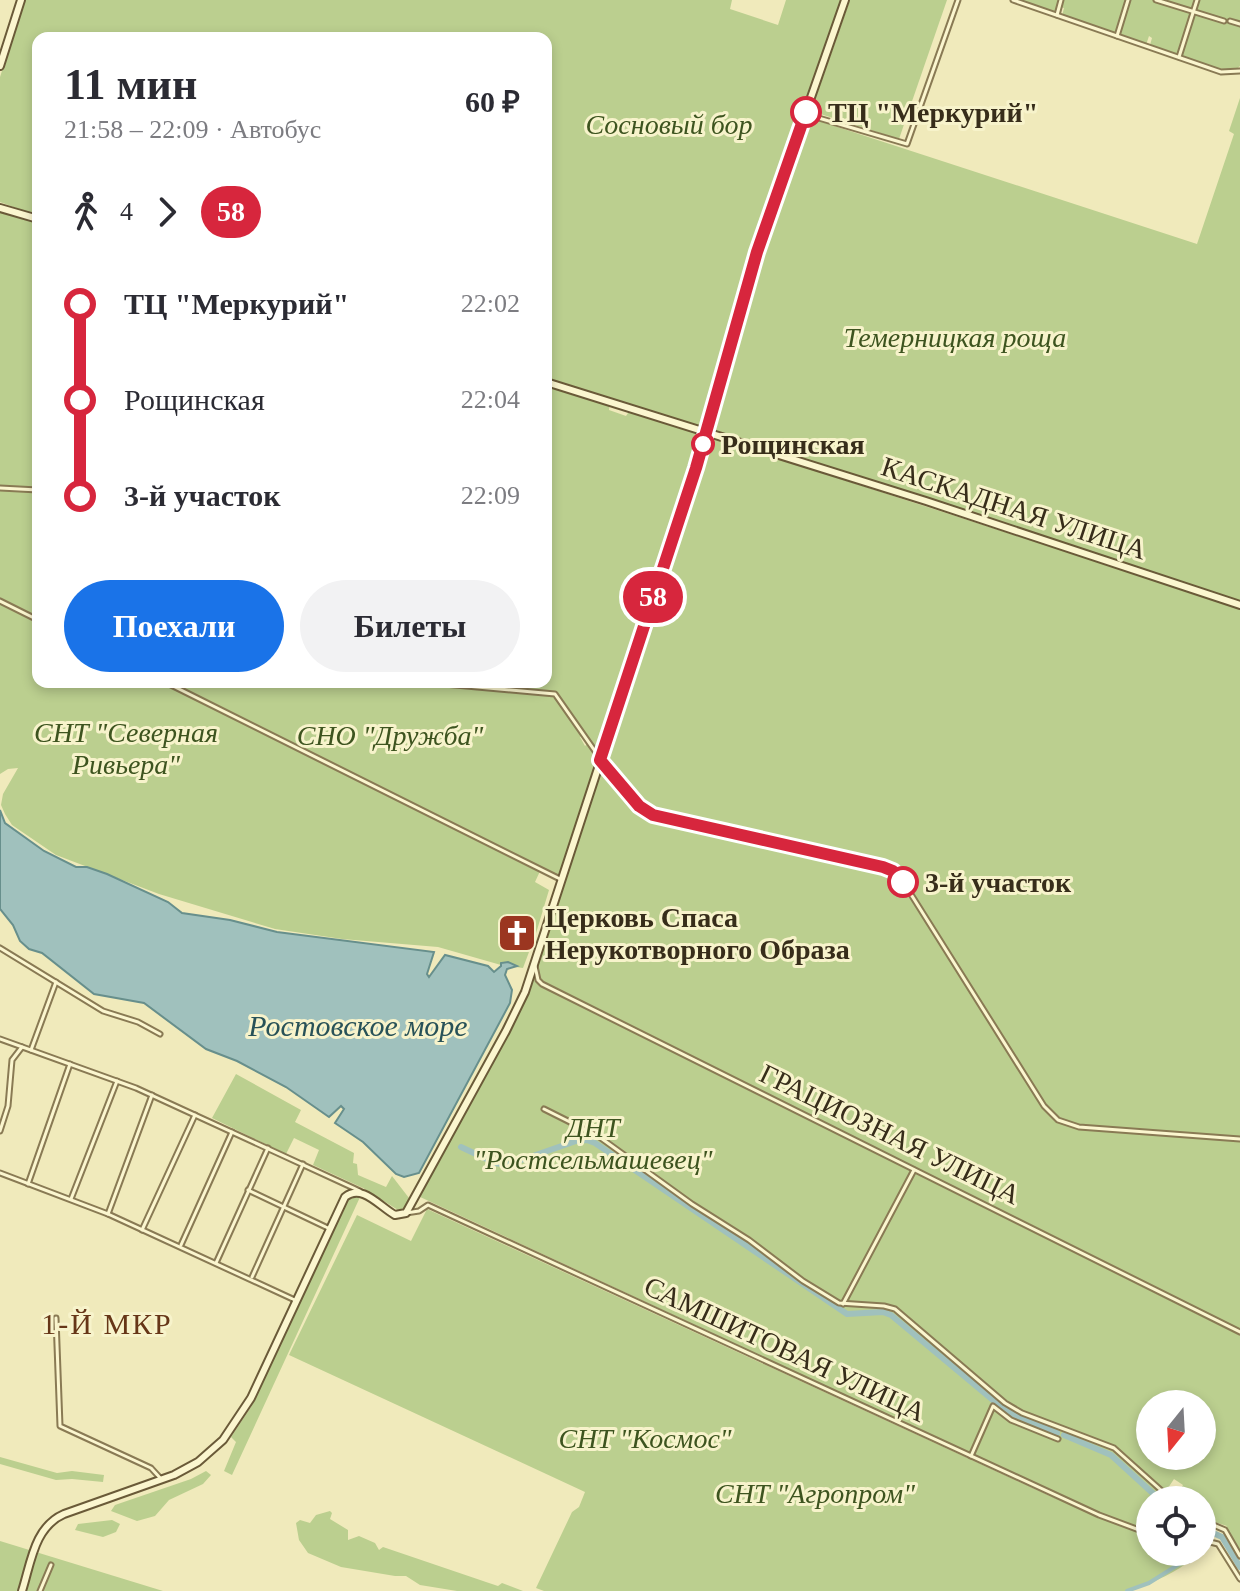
<!DOCTYPE html>
<html lang="ru">
<head>
<meta charset="utf-8">
<style>
  :root { --surface:#fff; --page:#f2f2f3; --text:#2b2b33; --muted:#7c7c81; --accent:#1a73e8 }
  body { margin:0; font-family:Georgia,serif; background:var(--page); color:var(--text); height:100vh; display:flex; flex-direction:column; font-size:30px; white-space:nowrap }
  * { box-sizing:border-box; margin:0 }
  p { font-size:26px; color:var(--muted) }
  .icon { flex:none; width:44px; height:44px; fill:none; stroke:currentColor; stroke-width:2; stroke-linecap:round; stroke-linejoin:round }
  .map { position:relative; flex:1; overflow:hidden }
  .details { position:absolute; left:32px; top:32px; width:520px; height:656px; display:flex; flex-direction:column; background:var(--surface); border-radius:16px; box-shadow:0 4px 12px #0003 }
  .details>* { flex:none }
  .badge { padding:0 16px; border-radius:26px; font-size:28px; line-height:52px }
  .needle { width:52px; rotate:198deg }
  .controls { position:absolute; left:1136px; top:1390px; display:grid; gap:16px }
  .controls a { display:grid; place-items:center; width:80px; height:80px; border-radius:50%; background:var(--surface); box-shadow:0 4px 12px #0003; font-size:40px }
  .map>.badge { position:absolute; translate:-50% -50%; box-shadow:0 0 0 4px #fff }
  .legs { display:flex; align-items:center; gap:12px; height:88px; padding:0 32px; font-size:26px }
  .legs p { margin-inline-start:auto }
  .headline { display:flex; align-items:center; justify-content:space-between; height:136px; padding:0 32px }
  h1 { font-size:44px; font-weight:600; line-height:60px }
  .action { display:flex; gap:16px; margin-top:auto; padding:16px 32px }
  .action a { flex:1; height:92px; border-radius:48px; background:var(--accent); color:#fff; font-size:32px; font-weight:600; line-height:92px; text-align:center }
  .action a+a { background:var(--page); color:var(--text) }
  ul { padding:0 32px; list-style:none }
  li { display:flex; align-items:center; gap:28px; height:96px; font-size:30px }
  li i { display:grid; place-items:center; width:12px; height:100%; margin:0 10px; background:currentColor }
  li i::after { content:''; width:20px; height:20px; margin:-10px; border:6px solid; border-radius:50%; background:var(--surface) }
  li p { margin-inline-start:auto }
  li:first-child i { background:linear-gradient(#0000 50%,currentColor 0) }
  li:last-child i { background:linear-gradient(currentColor 50%,#0000 0) }
  .map>svg:first-child { display:block }
  .green { fill:#bbcf8f; fill-rule:evenodd }
  .water { fill:#a0c1bd; stroke:#678f8c; stroke-width:2 }
  .lines { fill:none; stroke-linecap:round; stroke-linejoin:round }
  .canal { stroke:#a0c1bd; stroke-width:4 }
  .river { stroke:#a0c1bd; stroke-width:6 }
  .street-casing { stroke:#897a54; stroke-width:7 }
  .secondary-casing { stroke:#6a5a38; stroke-width:10 }
  .street { stroke:#fbf6cf; stroke-width:3 }
  .secondary { stroke:#fbf6cf; stroke-width:6 }
  .line-1-casing { stroke:#fff; stroke-width:18 }
  .line-1 { stroke:#d7263d; stroke-width:12 }
  .stop-1-dot { fill:#fff; stroke:#d7263d; stroke-width:4 }
  .labels { text-anchor:middle; dominant-baseline:central; stroke-width:6; stroke-linejoin:round; paint-order:stroke }
  .stop-label { font-size:28px; font-weight:bold; fill:#372d1a; stroke:#f7f3cb; text-anchor:start }
  .park-label { font-size:28px; font-style:italic; fill:#3d541f; stroke:#f7f3cb }
  .street-label { font-size:28px; fill:#372d1a; stroke:#f7f3cb }
  .poi-label { font-size:28px; font-weight:bold; fill:#372d1a; stroke:#f7f3cb; text-anchor:start }
  .water-label { font-size:30px; font-style:italic; fill:#285258; stroke:#f7f3cb }
  .neighbourhood-label { font-size:30px; letter-spacing:2px; fill:#663617; stroke:#f7f3cb }
</style>
</head>
<body>
<div class="map">
<svg width="1240" height="1591" viewBox="0 0 1240 1591">
  <rect width="100%" height="100%" fill="#f0eabb"/>
  <g class="green">
    <path d="M 25,0 L 732,0 L 730,9 L 778,25 L 786,0 L 841,0 C 793,140 741,279 707,423 L 701,427 L 546,378 L 546,38 L 38,38 L 38,216 L 0,202 L 0,77 Z"/>
    <polygon points="850,0 947,0 899,139 811,111"/>
    <path d="M 1017,0 L 1240,0 L 1240,66 L 1236,70 C 1208,71 1176,55 1150,45 L 1152,38 L 1149,36 L 1146,45 L 1062,16 L 1064,8 L 1060,7 L 1058,14 Z"/>
    <polygon points="1240,98 1240,601 716,432 712,425 723,375 804,122 813,119 1197,244 1234,134 1229,131"/>
    <path d="M 0,206 L 38,218 L 38,682 L 546,682 L 546,383 L 610,402 L 609,410 L 626,416 L 630,410 L 701,433 L 705,444 L 717,439 L 1240,608 L 1240,1558 L 1223,1530 L 1227,1526 L 1202,1518 L 1202,1500 L 1175,1500 L 1183,1485 L 1174,1479 L 1160,1500 L 1150,1500 L 1150,1531 L 1103,1515 L 418,1196 L 521,1005 L 602,756 L 584,734 L 580,737 L 585,746 L 588,743 L 598,758 L 559,878 L 541,869 L 535,882 L 549,890 L 534,940 L 523,938 L 519,950 L 529,952 L 523,968 L 501,965 L 438,947 L 342,939 L 275,929 L 159,894 L 56,855 L 12,825 L 5,814 L 1,805 L 3,794 L 18,768 L 8,769 L 0,774 ZM 1150,1404 L 1202,1404 L 1202,1456 L 1150,1456 Z"/>
    <polygon points="236,1074 301,1110 295,1122 354,1153 353,1163 357,1164 358,1175 386,1187 392,1176 409,1198 404,1208 398,1210 363,1188 313,1165 319,1150 294,1138 286,1154 212,1118"/>
    <polygon points="361,1195 232,1475 224,1471 236,1442 231,1437 251,1407 350,1196"/>
    <path d="M 427,1209 L 1050,1496 L 1150,1537 L 1150,1552 L 1177,1552 L 1187,1563 C 1168,1577 1148,1584 1125,1591 L 544,1591 L 536,1588 L 572,1512 L 579,1507 L 585,1492 L 289,1355 L 357,1215 L 411,1241 Z"/>
    <polygon points="0,1457 57,1473 72,1471 104,1475 103,1482 72,1479 56,1480 0,1464"/>
    <polygon points="206,1471 211,1475 203,1484 169,1500 155,1516 137,1521 111,1511 115,1505 191,1479"/>
    <polygon points="330,1511 332,1513 330,1519 348,1530 348,1540 359,1536 375,1543 379,1550 383,1547 486,1582 498,1586 502,1583 523,1591 457,1591 420,1585 406,1576 395,1576 341,1567 308,1553 299,1540 296,1523 300,1520 310,1523 316,1515"/>
    <polygon points="112,1520 120,1524 116,1532 103,1537 75,1530 78,1524"/>
    <polygon points="0,1541 163,1591 0,1591"/>
  </g>
  <polygon class="water" points="0,810 5,823 44,851 76,867 87,867 107,874 168,902 182,913 230,920 277,932 434,952 427,974 429,977 445,955 488,966 494,972 501,966 501,963 508,962 517,966 507,969 505,975 512,990 510,1003 419,1173 404,1177 396,1174 363,1142 335,1123 344,1109 341,1106 329,1117 286,1087 237,1061 206,1049 144,1003 94,994 42,953 29,949 20,941 13,925 0,909"/>
  <g class="lines">
    <g class="canal">
      <polyline points="1202,1542 1209,1531"/>
      <polyline points="1127,1591 1149,1583 1184,1561"/>
    </g>
    <g class="river">
      <polyline points="461,1147 495,1163 507,1165 576,1141 587,1140 595,1143 847,1314 883,1312 891,1315 1006,1411 1057,1433"/>
      <polyline points="1064,1435 1111,1455 1158,1498"/>
      <polyline points="1202,1528 1222,1537 1240,1567"/>
    </g>
    <g class="street-casing">
      <g id="street">
        <polyline points="1013,0 1221,72 1240,71"/>
        <polyline points="1156,0 1224,21"/>
        <polyline points="1057,15 1061,0"/>
        <polyline points="1230,21 1240,24"/>
        <polyline points="1117,36 1128,0"/>
        <polyline points="1179,57 1197,0"/>
        <polyline points="805,114 907,144 958,0"/>
        <polyline points="0,488 38,490"/>
        <polyline points="0,601 38,620"/>
        <polyline points="165,682 560,879"/>
        <polyline points="422,682 555,694 604,764 646,812 893,871 902,880 1044,1106 1058,1120 1079,1127 1240,1139"/>
        <polyline points="0,948 103,1011 138,1022 160,1034"/>
        <polyline points="535,966 538,980 542,984 1240,1332"/>
        <polyline points="0,1039 136,1088 360,1191"/>
        <polyline points="31,1050 56,982"/>
        <polyline points="544,1109 598,1136 692,1204 749,1240 803,1281 839,1303 884,1306 895,1309 1005,1403 1022,1413 1114,1448 1172,1500"/>
        <polyline points="0,1131 8,1106 12,1060 22,1047"/>
        <polyline points="0,1173 108,1214 297,1301"/>
        <polyline points="28,1184 70,1064"/>
        <polyline points="248,1190 330,1229"/>
        <polyline points="71,1199 117,1081"/>
        <polyline points="406,1213 419,1211 428,1205 1099,1515 1150,1534"/>
        <polyline points="108,1214 152,1095"/>
        <polyline points="142,1230 195,1115"/>
        <polyline points="181,1245 232,1132"/>
        <polyline points="216,1263 268,1148"/>
        <polyline points="252,1277 303,1164"/>
        <polyline points="843,1304 914,1170"/>
        <polyline points="56,1318 60,1426 151,1468 162,1480"/>
        <polyline points="971,1456 993,1406 1011,1420 1058,1439"/>
        <polyline points="1202,1520 1225,1530 1240,1556"/>
        <polyline points="1202,1548 1210,1542 1218,1544 1240,1579"/>
        <polyline points="1181,1552 1189,1560 1198,1552"/>
        <polyline points="40,1591 51,1565"/>
      </g>
    </g>
    <g class="secondary-casing">
      <g id="secondary">
        <polyline points="0,66 21,0"/>
        <polyline points="0,208 38,219"/>
        <polyline points="546,382 926,501 1240,605"/>
        <path d="M 22,1591 C 31,1563 34,1527 64,1514 L 174,1475 L 198,1462 L 223,1440 L 251,1398 L 345,1197 C 362,1183 380,1207 395,1215 L 406,1213 L 506,1031 L 525,992 L 696,468 L 757,252 L 845,0"/>
      </g>
    </g>
    <use href="#street" class="street"/>
    <use href="#secondary" class="secondary"/>
  </g>
  <g class="lines">
    <g class="line-1-casing">
      <polyline id="line-1" points="806,112 757,252 696,468 600,760 639,806 653,815 883,867 893,871 903,882"/>
    </g>
    <use href="#line-1" class="line-1"/>
  </g>
  <defs>
    <g id="church-square" transform="scale(2)"><rect x="-9" y="-9" width="18" height="18" rx="4" fill="#9b3620" stroke="#f7f3cb"/><path d="M-1.2-6h2.4v3.5h3.3v2.4h-3.3V6h-2.4V-.1h-3.3v-2.4h3.3Z" fill="#fff"/></g>
  </defs>
  <g fill-rule="evenodd">
    <use href="#church-square" x="517" y="933"/>
  </g>
  <g class="stop-1-dot">
    <circle cx="806" cy="112" r="14"/>
    <circle cx="703" cy="444" r="10"/>
    <circle cx="903" cy="882" r="14"/>
  </g>
  <g class="labels">
    <g class="stop-label">
      <text x="828" y="112">ТЦ "Меркурий"</text>
      <text x="721" y="444">Рощинская</text>
      <text x="925" y="882">3-й участок</text>
    </g>
    <g class="park-label">
      <text x="669" y="124">Сосновый бор</text>
      <text x="955" y="337">Темерницкая роща</text>
      <text x="126" y="732">СНТ "Северная<tspan x="126" dy="32">Ривьера"</tspan></text>
      <text x="390" y="735">СНО "Дружба"</text>
      <text x="593" y="1127">ДНТ<tspan x="593" dy="32">"Ростсельмашевец"</tspan></text>
      <text x="645" y="1438">СНТ "Космос"</text>
      <text x="815" y="1493">СНТ "Агропром"</text>
    </g>
    <g class="street-label">
      <text transform="translate(1014 508) rotate(18)">КАСКАДНАЯ УЛИЦА</text>
      <text transform="translate(890 1134) rotate(26)">ГРАЦИОЗНАЯ УЛИЦА</text>
      <text transform="translate(785 1349) rotate(25)">САМШИТОВАЯ УЛИЦА</text>
    </g>
    <g class="poi-label">
      <text x="545" y="917">Церковь Спаса<tspan x="545" dy="32">Нерукотворного Образа</tspan></text>
    </g>
    <g class="water-label">
      <text x="358" y="1025">Ростовское море</text>
    </g>
    <g class="neighbourhood-label">
      <text x="107" y="1323">1-Й МКР</text>
    </g>
  </g>
</svg>
<div class="controls">
<a><svg class="needle" viewBox="-14 -14 28 28"><path d="M0-13l5 13h-10z" fill="#e53935"/><path d="M0 13l5-13h-10z" fill="#7c7c81"/></svg></a>
<a><svg class="icon" aria-label="locate" viewBox="0 0 24 24"><circle cx="12" cy="12" r="6"/><path d="M12 2v4M12 18v4M2 12h4M18 12h4"/></svg></a>
</div>
<b class="badge" style="left:653px;top:597px;background:#d7263d;color:#fff">58</b>
<section class="details">
<div class="headline"><div><h1>11 мин</h1><p>21:58 – 22:09 · Автобус</p></div><b>60 ₽</b></div>
<div class="legs"><svg class="icon" aria-label="walk" viewBox="0 0 24 24"><circle cx="13" cy="4" r="2"/><path d="M13 8l-2 6 4 7M11 14l-3 7M7 12l3-4h3l4 4"/></svg>4<svg class="icon" aria-label="forward" viewBox="0 0 24 24"><path d="M9 5l7 7-7 7"/></svg><b class="badge" style="background:#d7263d;color:#fff">58</b></div>
<ul>
<li><i style="color:#d7263d"></i><b>ТЦ &quot;Меркурий&quot;</b><p>22:02</p></li>
<li><i style="color:#d7263d"></i><span>Рощинская</span><p>22:04</p></li>
<li><i style="color:#d7263d"></i><b>3-й участок</b><p>22:09</p></li>
</ul>
<div class="action"><a>Поехали</a><a>Билеты</a></div>
</section>
</div>
</body>
</html>
